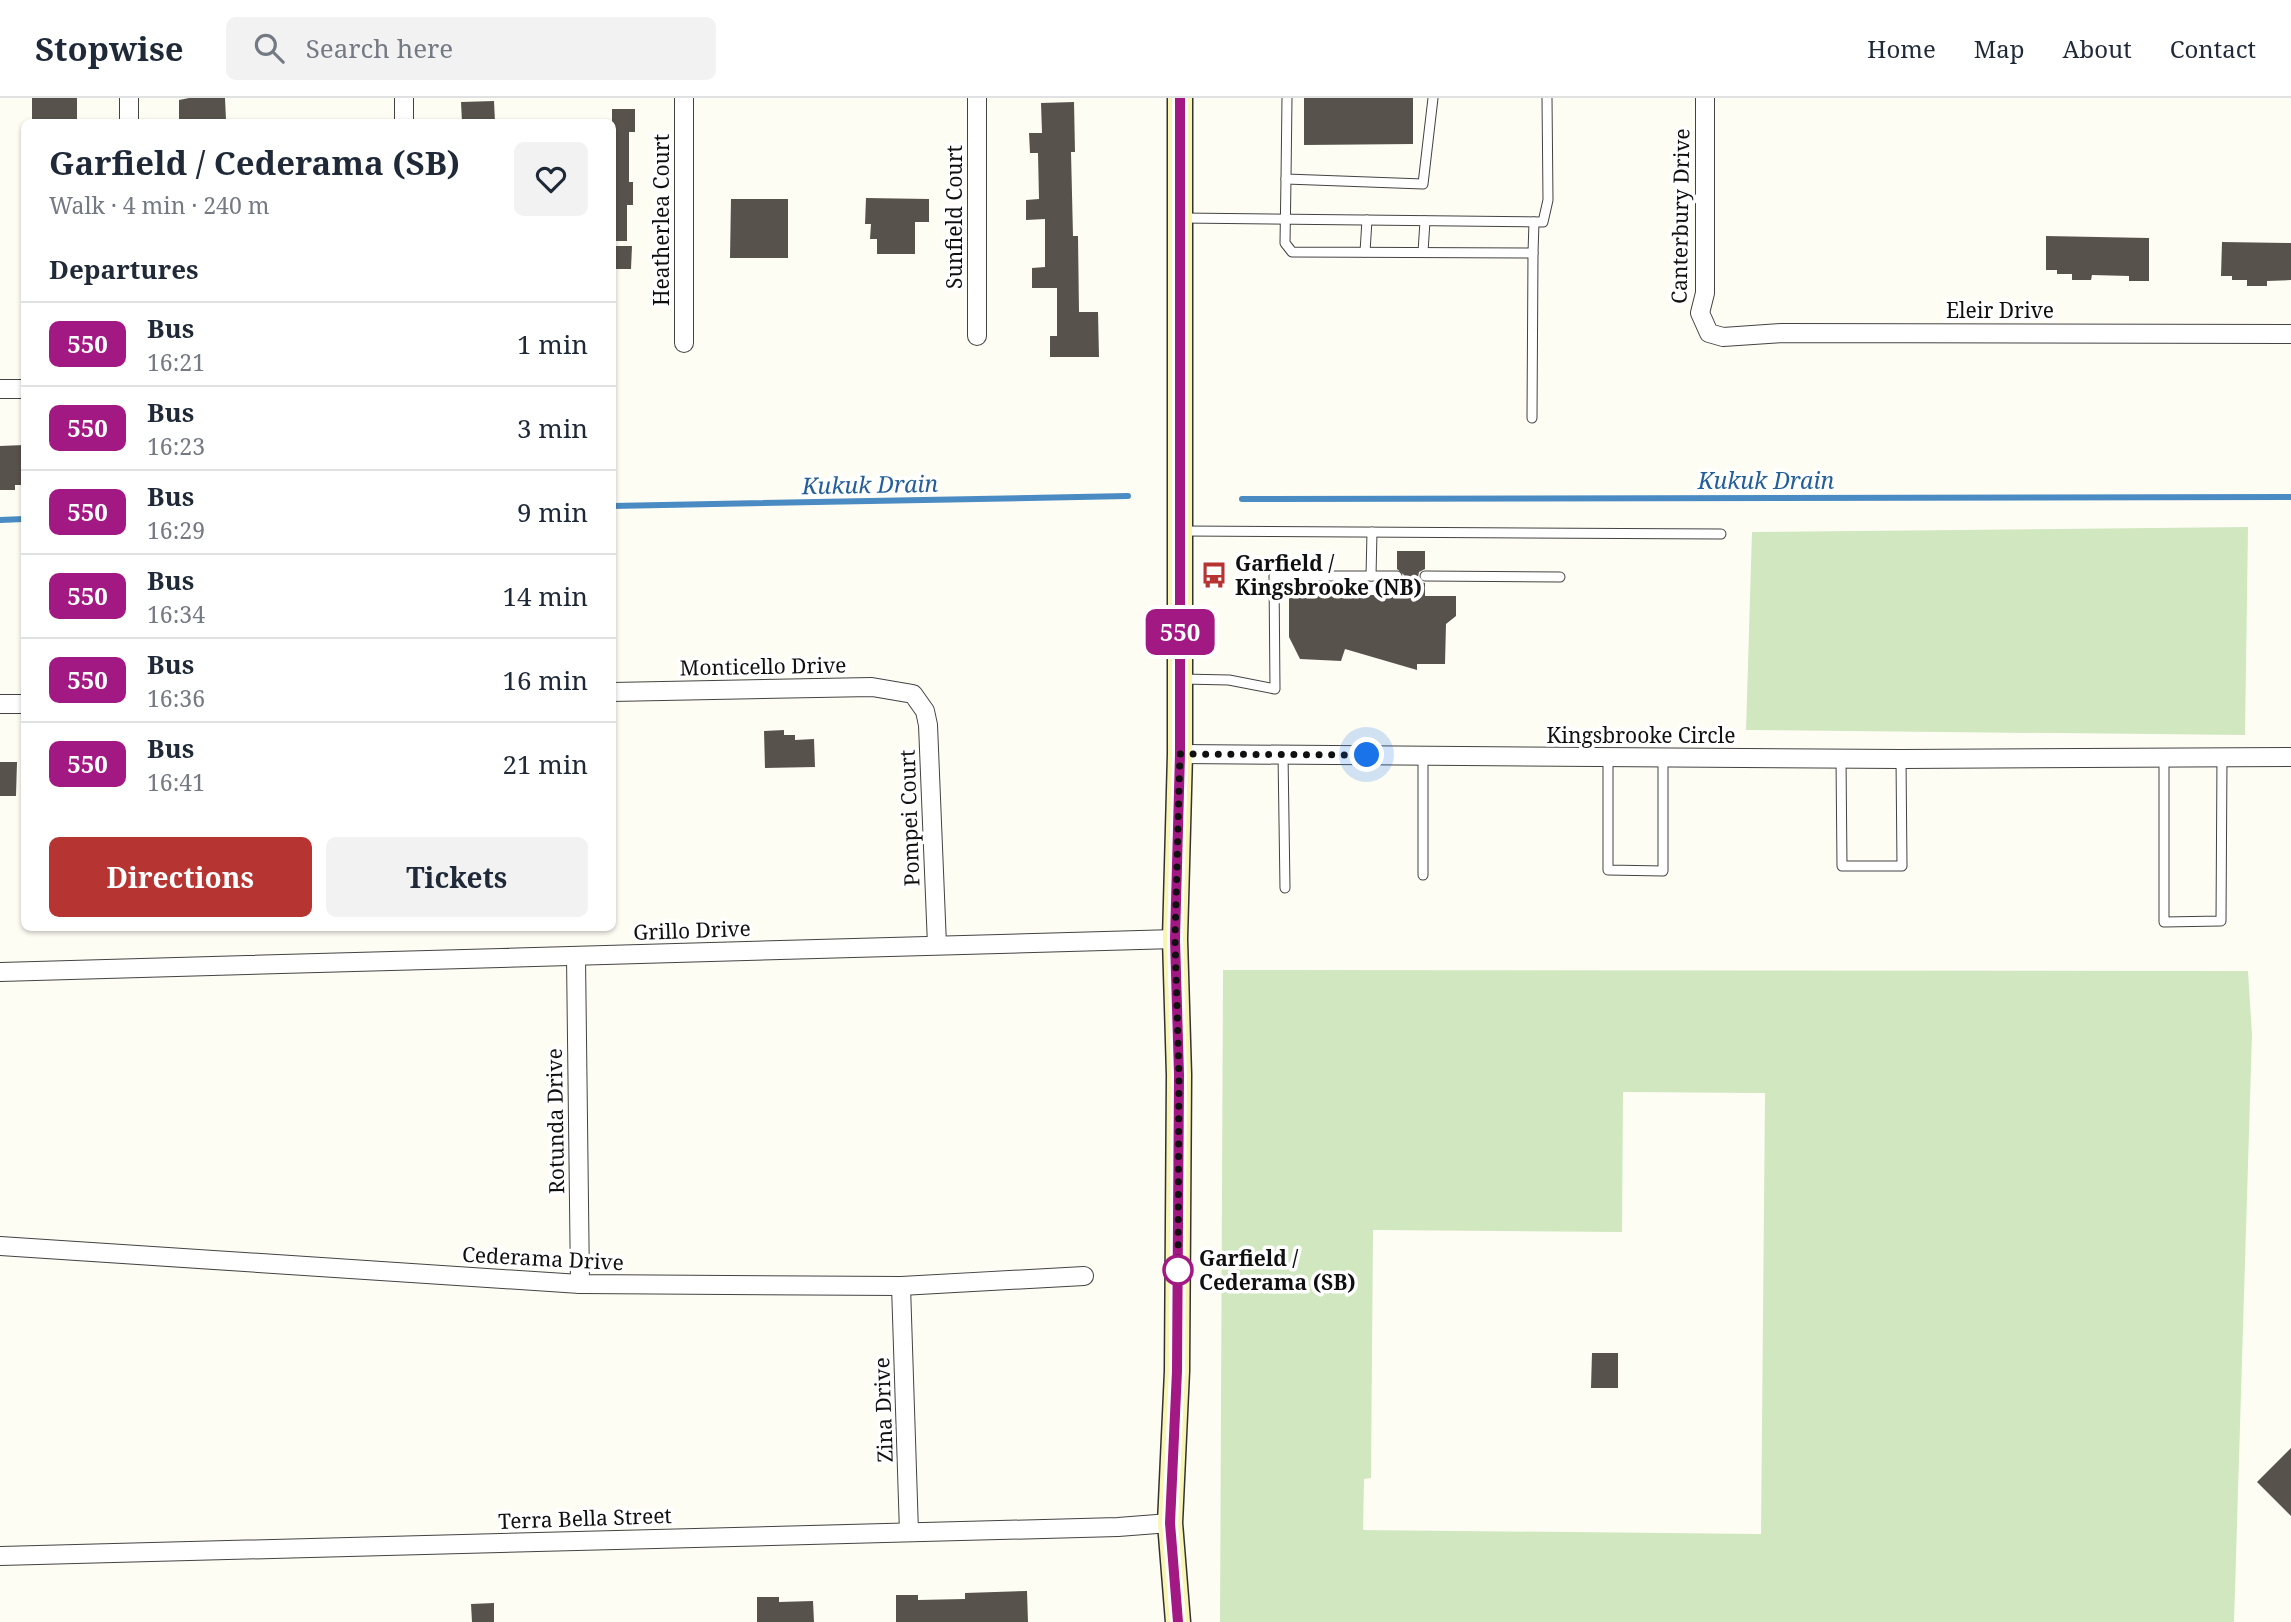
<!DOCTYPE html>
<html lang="en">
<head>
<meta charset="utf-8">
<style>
  :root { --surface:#fff; --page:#f2f2f3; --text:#1f2937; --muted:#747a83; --line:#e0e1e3; --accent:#b63533 }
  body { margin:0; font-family:"Noto Serif",serif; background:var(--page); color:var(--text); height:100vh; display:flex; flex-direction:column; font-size:26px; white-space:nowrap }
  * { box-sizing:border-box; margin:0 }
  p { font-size:23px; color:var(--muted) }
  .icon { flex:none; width:38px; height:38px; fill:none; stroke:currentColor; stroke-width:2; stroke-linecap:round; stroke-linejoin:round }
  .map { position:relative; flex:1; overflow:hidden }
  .panel { position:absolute; left:21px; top:21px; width:595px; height:812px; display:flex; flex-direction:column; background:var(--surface); border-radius:10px; box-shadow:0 2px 5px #0004 }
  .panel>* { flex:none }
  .badge { padding:0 14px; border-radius:10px; font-size:24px; line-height:46px }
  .you { position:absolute; width:35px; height:35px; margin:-18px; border:5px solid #fff; border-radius:50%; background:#1a73e8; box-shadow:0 0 0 10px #1a73e833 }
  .map>.badge { position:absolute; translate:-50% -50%; box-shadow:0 0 0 4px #fff }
  h2 { padding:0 28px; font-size:26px; line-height:63px }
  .round { display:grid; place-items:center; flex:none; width:74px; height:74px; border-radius:10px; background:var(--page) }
  .head { display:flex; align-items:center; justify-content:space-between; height:119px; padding:0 28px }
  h1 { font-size:33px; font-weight:700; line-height:52px }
  .primary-button { display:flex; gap:14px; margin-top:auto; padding:14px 28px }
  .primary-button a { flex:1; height:80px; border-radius:10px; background:var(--accent); color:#fff; font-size:28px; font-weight:700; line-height:80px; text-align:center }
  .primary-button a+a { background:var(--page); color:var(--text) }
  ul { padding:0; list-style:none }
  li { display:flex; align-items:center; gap:21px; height:84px; padding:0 28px; border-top:2px solid var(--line) }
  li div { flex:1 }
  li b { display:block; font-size:26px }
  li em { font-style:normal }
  li .badge { min-width:77px; font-weight:700; text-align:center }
  header { display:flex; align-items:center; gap:42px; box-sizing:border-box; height:98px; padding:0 35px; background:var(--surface); border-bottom:2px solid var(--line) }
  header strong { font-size:33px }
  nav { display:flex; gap:38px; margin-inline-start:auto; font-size:24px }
  .search { width:490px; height:63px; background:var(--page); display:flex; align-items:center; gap:18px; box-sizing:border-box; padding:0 24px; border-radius:10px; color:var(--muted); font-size:26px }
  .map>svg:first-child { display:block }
  .grass { fill:#d1e7c0; fill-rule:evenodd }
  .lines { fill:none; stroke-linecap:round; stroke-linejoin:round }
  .stream { stroke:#4a8bc3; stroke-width:6 }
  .building { fill:#58524d }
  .service-casing { stroke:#434343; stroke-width:11 }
  .minor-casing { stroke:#434343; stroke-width:20 }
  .secondary-casing { stroke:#323232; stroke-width:27 }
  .service { stroke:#fff; stroke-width:9 }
  .minor { stroke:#fff; stroke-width:18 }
  .secondary { stroke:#f8f5b5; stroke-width:24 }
  .line-casing { stroke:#fff; stroke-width:16 }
  .line { stroke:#a31984; stroke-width:10 }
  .walk { stroke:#101010; stroke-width:7; stroke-dasharray:0 12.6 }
  .stop-dot { fill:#fff; stroke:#a31984; stroke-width:3.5 }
  .labels { text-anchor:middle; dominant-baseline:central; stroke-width:7; stroke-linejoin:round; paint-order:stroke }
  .street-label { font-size:21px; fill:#101010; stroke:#fff }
  .poi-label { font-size:21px; font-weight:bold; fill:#101010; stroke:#fff; text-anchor:start }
  .stop-label { font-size:21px; font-weight:bold; fill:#101010; stroke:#fff; text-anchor:start }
  .water-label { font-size:23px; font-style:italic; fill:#225e99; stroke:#fff }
</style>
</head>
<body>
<header>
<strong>Stopwise</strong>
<div class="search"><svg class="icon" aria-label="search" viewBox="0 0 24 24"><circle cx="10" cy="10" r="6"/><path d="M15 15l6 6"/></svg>Search here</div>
<nav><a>Home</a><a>Map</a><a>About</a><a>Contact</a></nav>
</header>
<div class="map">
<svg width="2291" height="1524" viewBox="0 0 2291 1524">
  <rect width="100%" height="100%" fill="#fefdf4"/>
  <g class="grass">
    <polygon points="2248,429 2245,637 1746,632 1752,434"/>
    <path d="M 1223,872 L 2248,873 L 2252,936 L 2234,1524 L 1220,1524 ZM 1623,994 L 1765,995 L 1761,1436 L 1363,1432 L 1364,1381 L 1371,1380 L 1373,1132 L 1622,1134 Z"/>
  </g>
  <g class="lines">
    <g class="stream">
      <polyline points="1242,401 2291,399"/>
      <polyline points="612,408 1128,398"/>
      <polyline points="0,422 24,421"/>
    </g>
  </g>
  <g class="building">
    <polygon points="32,0 77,0 77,21 32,22"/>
    <polygon points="189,0 225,0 226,22 179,23 179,2"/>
    <polygon points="1304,0 1413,0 1413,46 1304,47"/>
    <polygon points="494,3 495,24 462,24 461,4"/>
    <polygon points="1074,4 1075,54 1071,54 1073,138 1078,138 1079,214 1098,214 1099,259 1050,259 1050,238 1057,238 1057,190 1032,190 1032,170 1045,169 1045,121 1026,122 1026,102 1039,101 1038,55 1030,55 1029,35 1042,35 1041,5"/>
    <polygon points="612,11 635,11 635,34 629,34 629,84 633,84 633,107 627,107 627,143 612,143"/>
    <polygon points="866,100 929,101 929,124 915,124 915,156 877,156 877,141 870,141 871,126 865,126"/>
    <polygon points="731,101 788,101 788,160 730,160"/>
    <polygon points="2046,138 2149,140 2149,183 2129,183 2129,178 2092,177 2091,182 2072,182 2072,176 2057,176 2057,172 2046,172"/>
    <polygon points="2222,144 2291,145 2291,182 2267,183 2267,188 2247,188 2247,182 2232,182 2232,178 2221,178"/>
    <polygon points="612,148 632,148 631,171 612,171"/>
    <polygon points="24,347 24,387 15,387 15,392 0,392 0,348"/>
    <polygon points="1397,453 1425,453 1425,471 1419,474 1418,479 1421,484 1425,485 1425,498 1456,498 1456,518 1446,526 1445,566 1417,566 1417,572 1345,551 1341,563 1300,561 1289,539 1289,497 1397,497 1397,485 1403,482 1404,477 1397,471"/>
    <polygon points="784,632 784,637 795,637 795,642 814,641 815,669 765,670 764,633"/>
    <polygon points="0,664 17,664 16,698 0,698"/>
    <polygon points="1592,1255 1618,1255 1618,1290 1591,1290"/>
    <polygon points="2291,1350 2291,1418 2257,1384"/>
    <polygon points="1027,1493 1028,1524 896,1524 896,1497 918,1497 918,1502 965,1501 965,1495"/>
    <polygon points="757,1499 779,1499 779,1504 813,1503 814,1524 757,1524"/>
    <polygon points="494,1505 494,1524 472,1524 471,1506"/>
  </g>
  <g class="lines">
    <g class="service-casing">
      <g id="service">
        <polyline points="1287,0 1286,81 1423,86 1433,0"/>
        <polyline points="1286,81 1285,145 1292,154 1533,155 1532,320"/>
        <polyline points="1182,120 1543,124 1548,102 1547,0"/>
        <polyline points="1365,154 1367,122"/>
        <polyline points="1423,154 1425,123"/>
        <polyline points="1533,155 1534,124"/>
        <polyline points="1183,433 1721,436"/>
        <polyline points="1371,478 1372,434"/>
        <polyline points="1425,478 1560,479"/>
        <polyline points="1182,581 1229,582 1275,591 1274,478 1397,478"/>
        <polyline points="1283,656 1285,790"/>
        <polyline points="1608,659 1608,772 1663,773 1663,659"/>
        <polyline points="2164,659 2164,824 2221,823 2222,659"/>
        <polyline points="1841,661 1842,768 1902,768 1901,661"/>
        <polyline points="1423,777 1423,657"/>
      </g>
    </g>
    <g class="minor-casing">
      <g id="minor">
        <polyline points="129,0 129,24"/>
        <polyline points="404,0 404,24"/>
        <polyline points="977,0 977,238"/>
        <polyline points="1705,0 1705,195 1700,215 1709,235 1723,239 1782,235 2291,236"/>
        <polyline points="684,245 684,0"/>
        <polyline points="0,291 24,291"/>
        <polyline points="612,594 872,589 913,596 925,613 928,627 937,847"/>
        <polyline points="0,606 24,606"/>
        <polyline points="1180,656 1901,661 2291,659"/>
        <polyline points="576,859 580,1186"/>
        <polyline points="0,874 1175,841"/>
        <polyline points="0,1148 580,1186 901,1188 1084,1178"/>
        <polyline points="901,1188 909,1434"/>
        <polyline points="0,1458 1118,1429 1170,1425"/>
      </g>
    </g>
    <g class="secondary-casing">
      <polyline id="secondary" points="1178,1524 1170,1425 1177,1273 1179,977 1175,841 1180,656 1180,0"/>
    </g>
    <use href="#service" class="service"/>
    <use href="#minor" class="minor"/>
    <use href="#secondary" class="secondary"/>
  </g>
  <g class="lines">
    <g class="line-casing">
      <polyline id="line" points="1178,1524 1170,1425 1177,1273 1179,977 1175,841 1180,656 1180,0"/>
    </g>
    <use href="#line" class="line"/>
    <polyline class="walk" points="1178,1172 1179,977 1175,841 1180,656 1367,657"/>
  </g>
  <defs>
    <g id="bus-bare" transform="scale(2.1)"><path d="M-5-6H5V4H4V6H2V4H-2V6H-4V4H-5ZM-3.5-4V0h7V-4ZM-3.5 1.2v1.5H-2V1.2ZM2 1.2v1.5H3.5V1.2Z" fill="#b63533" stroke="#fff" stroke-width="2.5" paint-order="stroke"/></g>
  </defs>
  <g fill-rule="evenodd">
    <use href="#bus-bare" x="1214" y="477"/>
  </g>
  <circle class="stop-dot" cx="1178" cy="1172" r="14"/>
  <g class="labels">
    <g class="street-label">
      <text transform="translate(1680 118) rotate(-89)">Canterbury Drive</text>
      <text transform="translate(954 119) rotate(-90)">Sunfield Court</text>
      <text transform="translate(661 122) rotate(-90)">Heatherlea Court</text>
      <text x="2000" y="212">Eleir Drive</text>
      <text transform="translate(763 568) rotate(-1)">Monticello Drive</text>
      <text x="1641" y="637">Kingsbrooke Circle</text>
      <text transform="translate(909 720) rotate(-92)">Pompei Court</text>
      <text transform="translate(692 832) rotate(-2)">Grillo Drive</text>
      <text transform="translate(555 1023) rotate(-91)">Rotunda Drive</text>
      <text transform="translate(543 1160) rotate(3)">Cederama Drive</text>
      <text transform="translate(883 1312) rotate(-92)">Zina Drive</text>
      <text transform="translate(585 1420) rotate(-2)">Terra Bella Street</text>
    </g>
    <g class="poi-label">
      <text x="1235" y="465">Garfield /<tspan x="1235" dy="24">Kingsbrooke (NB)</tspan></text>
    </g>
    <g class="stop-label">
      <text x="1199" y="1160">Garfield /<tspan x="1199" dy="24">Cederama (SB)</tspan></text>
    </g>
    <g class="water-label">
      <text x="1766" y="382">Kukuk Drain</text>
      <text transform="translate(870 386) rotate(-1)">Kukuk Drain</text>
    </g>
  </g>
</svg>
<div class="you" style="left:1367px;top:657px"></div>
<b class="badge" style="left:1180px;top:534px;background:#a31984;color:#fff">550</b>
<section class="panel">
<div class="head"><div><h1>Garfield / Cederama (SB)</h1><p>Walk · 4 min · 240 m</p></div><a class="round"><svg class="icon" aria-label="heart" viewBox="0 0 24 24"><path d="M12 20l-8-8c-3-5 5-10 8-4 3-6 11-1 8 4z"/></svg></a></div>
<h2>Departures</h2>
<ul>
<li><span class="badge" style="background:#a31984;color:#fff">550</span><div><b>Bus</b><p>16:21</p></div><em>1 min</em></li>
<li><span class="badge" style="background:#a31984;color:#fff">550</span><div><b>Bus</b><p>16:23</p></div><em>3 min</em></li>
<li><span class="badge" style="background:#a31984;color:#fff">550</span><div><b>Bus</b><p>16:29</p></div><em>9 min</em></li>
<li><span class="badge" style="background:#a31984;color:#fff">550</span><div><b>Bus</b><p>16:34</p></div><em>14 min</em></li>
<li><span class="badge" style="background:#a31984;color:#fff">550</span><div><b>Bus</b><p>16:36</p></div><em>16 min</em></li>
<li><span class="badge" style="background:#a31984;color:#fff">550</span><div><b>Bus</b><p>16:41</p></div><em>21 min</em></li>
</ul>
<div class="primary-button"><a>Directions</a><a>Tickets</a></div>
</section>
</div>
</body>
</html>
